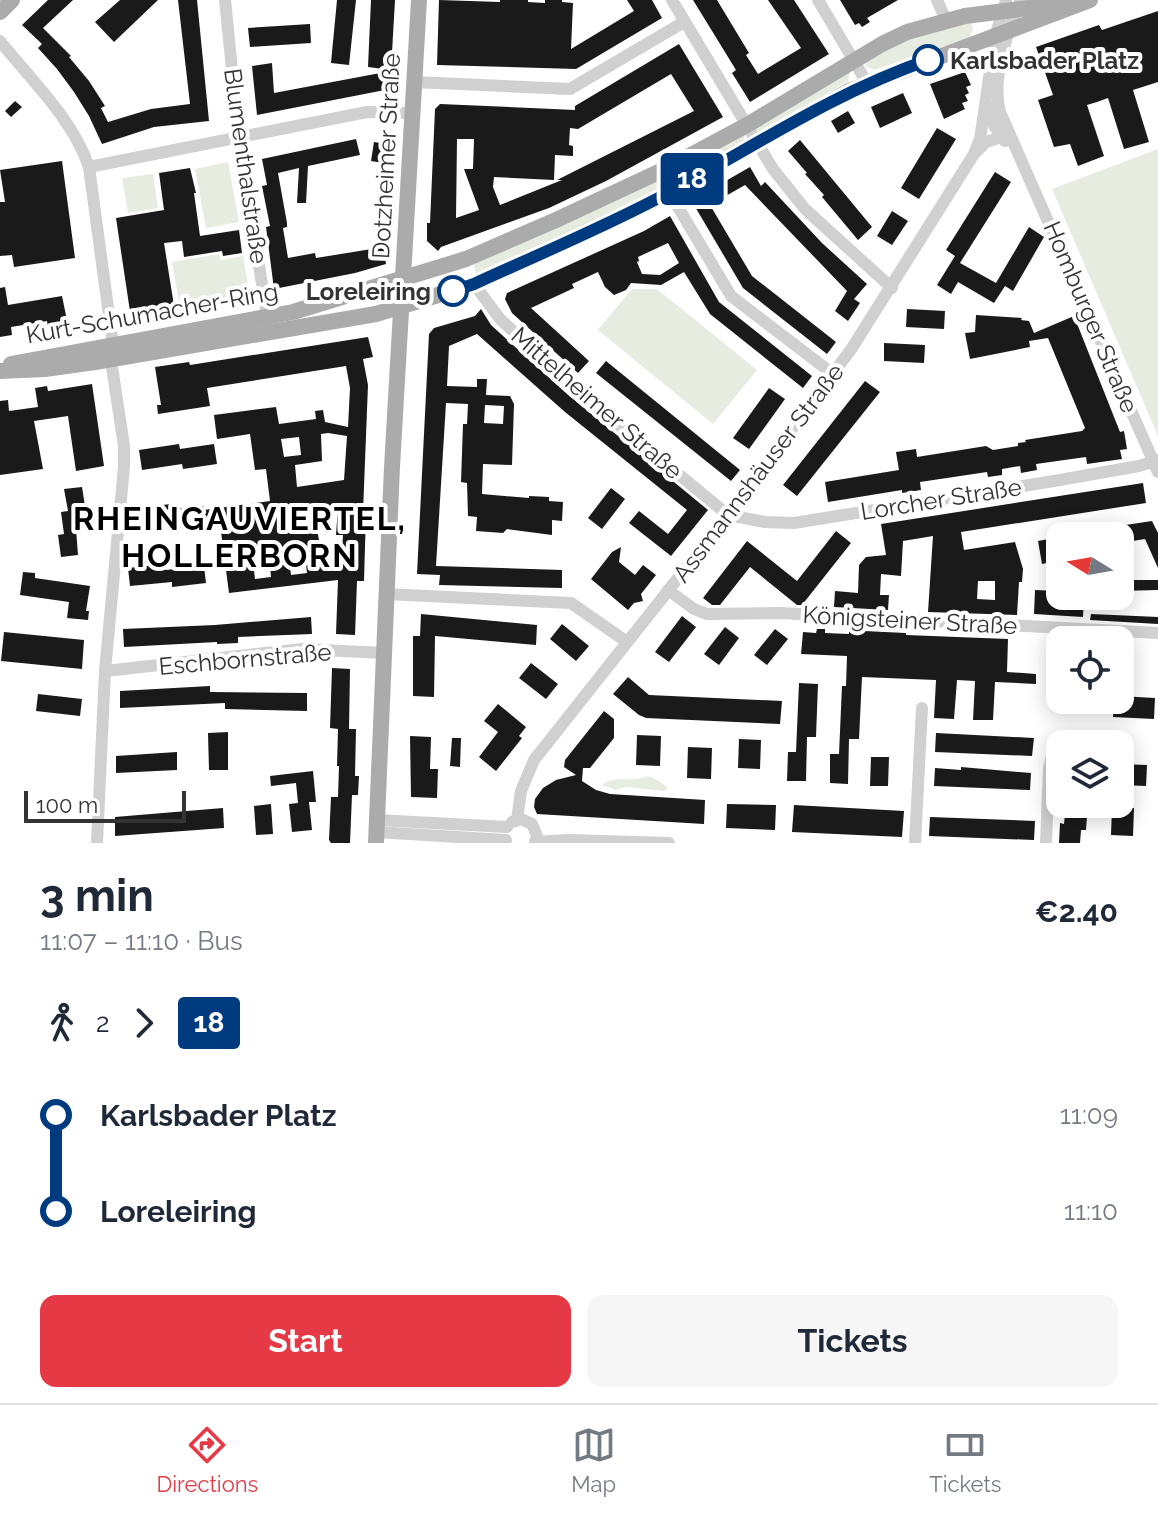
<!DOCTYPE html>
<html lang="en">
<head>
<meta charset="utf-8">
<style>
  :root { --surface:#fff; --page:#f6f6f7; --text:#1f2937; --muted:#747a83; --line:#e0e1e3; --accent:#e63946 }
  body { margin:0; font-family:Raleway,sans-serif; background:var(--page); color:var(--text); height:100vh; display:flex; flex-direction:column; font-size:30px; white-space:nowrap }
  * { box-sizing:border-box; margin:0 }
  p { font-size:26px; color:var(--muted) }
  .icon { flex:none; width:44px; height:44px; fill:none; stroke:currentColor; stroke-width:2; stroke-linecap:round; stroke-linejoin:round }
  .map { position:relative; height:843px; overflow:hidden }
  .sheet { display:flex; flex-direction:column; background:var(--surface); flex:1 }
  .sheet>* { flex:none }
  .badge { padding:0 16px; border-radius:6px; font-size:28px; line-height:52px }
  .needle { width:52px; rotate:281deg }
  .controls { position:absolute; left:1046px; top:522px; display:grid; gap:16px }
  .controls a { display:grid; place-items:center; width:88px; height:88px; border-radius:16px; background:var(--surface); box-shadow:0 4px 20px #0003; font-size:40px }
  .scale { position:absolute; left:24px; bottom:20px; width:162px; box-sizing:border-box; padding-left:8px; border:4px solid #333; border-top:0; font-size:22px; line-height:28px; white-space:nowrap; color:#333; -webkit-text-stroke:6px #fff; paint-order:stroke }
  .map>.badge { position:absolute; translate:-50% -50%; box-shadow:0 0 0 4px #fff }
  .legs { display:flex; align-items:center; gap:12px; height:88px; padding:0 40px; font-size:26px }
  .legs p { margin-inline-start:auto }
  .headline { display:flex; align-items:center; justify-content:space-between; height:136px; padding:0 40px }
  h1 { font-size:44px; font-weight:700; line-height:60px }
  .cta { display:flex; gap:16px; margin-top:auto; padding:16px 40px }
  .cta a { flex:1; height:92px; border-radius:16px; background:var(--accent); color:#fff; font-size:32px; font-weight:700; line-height:92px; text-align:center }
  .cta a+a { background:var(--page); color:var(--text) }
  ul { padding:0 40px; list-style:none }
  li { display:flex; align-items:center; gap:28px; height:96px; font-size:30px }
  li i { display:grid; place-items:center; width:12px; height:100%; margin:0 10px; background:currentColor }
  li i::after { content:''; width:20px; height:20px; margin:-10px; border:6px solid; border-radius:50%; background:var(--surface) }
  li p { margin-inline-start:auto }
  li:first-child i { background:linear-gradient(#0000 50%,currentColor 0) }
  li:last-child i { background:linear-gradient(currentColor 50%,#0000 0) }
  .dock { display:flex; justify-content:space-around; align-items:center; height:112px; border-top:2px solid var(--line); background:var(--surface); font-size:22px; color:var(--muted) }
  .dock a { display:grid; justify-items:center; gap:4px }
  .dock .selected { color:var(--accent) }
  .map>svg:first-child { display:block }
  .green { fill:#e6ecdf }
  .building { fill:#1a1a1a; fill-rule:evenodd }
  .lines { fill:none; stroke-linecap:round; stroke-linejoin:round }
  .minor { stroke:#d0d0d0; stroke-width:12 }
  .major { stroke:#ababab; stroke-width:16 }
  .line-1-casing { stroke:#fff; stroke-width:18 }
  .line-1 { stroke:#003b80; stroke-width:12 }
  .stop-1-dot { fill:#fff; stroke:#003b80; stroke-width:4 }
  .labels { text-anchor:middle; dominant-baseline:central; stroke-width:8; stroke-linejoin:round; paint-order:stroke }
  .stop-label { font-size:24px; font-weight:bold; fill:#333; stroke:#fff; text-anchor:start }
  .street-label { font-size:24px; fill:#333; stroke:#fff }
  .district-label { font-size:32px; font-weight:bold; letter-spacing:2px; fill:#000; stroke:#fff }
</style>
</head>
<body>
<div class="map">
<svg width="1158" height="843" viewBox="0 0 1158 843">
  <rect width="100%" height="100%" fill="#fff"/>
  <g class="green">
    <polygon points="971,22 973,29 969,38 874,70 865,66 868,55 900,41"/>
    <polygon points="850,72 848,81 761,133 753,131 754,124"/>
    <polygon points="739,133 745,135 743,143 665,188 477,276 472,261"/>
    <polygon points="1158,149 1158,436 1052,189"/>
    <polygon points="228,162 239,222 206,228 195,169"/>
    <polygon points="153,174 158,208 128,213 122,178"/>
    <polygon points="219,254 221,260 243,256 251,301 181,313 172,262"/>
    <polygon points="632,289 657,289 757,370 713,424 598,330"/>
    <path d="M 647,776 L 654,778 L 667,787 L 666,791 L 625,787 L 616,790 L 602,785 C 617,774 628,784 647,776 Z"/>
  </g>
  <g class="building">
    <polygon points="48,0 73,0 43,28 71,56 69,57 89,81 105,106 101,108 108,122 151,109 190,104 178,0 197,0 209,121 154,127 102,144 89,116 74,92 57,69 38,48 42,44 22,25"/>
    <polygon points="120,0 158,0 114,42 95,22"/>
    <polygon points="337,0 356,0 349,65 331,63"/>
    <polygon points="371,0 395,0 391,70 368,67"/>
    <polygon points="439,0 500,2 500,0 528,0 528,2 545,3 545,0 562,0 562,2 573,3 571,49 634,11 627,0 652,0 662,18 576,69 437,65"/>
    <polygon points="693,0 717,0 749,53 746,55 758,74 801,48 768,0 794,0 829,54 750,102 732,73 736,70"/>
    <polygon points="840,0 898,0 867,18 870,22 862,27 859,23 855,25"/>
    <polygon points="1158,11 1158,82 1133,90 1149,142 1124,149 1108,98 1097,102 1087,105 1104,156 1078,166 1070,144 1054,147 1038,100 1053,95 1036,47 1099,25 1102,30"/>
    <polygon points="310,24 311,43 250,47 248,28"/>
    <path d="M 679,44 L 723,117 L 606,181 L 549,208 L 441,247 L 438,251 L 427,241 L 427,223 L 430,223 L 435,109 L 440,104 L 575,110 L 575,106 ZM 671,74 L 694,111 L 557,180 L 562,180 L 500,205 L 493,187 L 494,177 L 554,180 L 555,155 L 573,156 L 573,146 L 569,145 L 570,128 L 578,129 ZM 457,139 L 474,139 L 473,169 L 464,169 L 479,210 L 456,218 Z"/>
    <polygon points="272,63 274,93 391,71 391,85 390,89 257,115 252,66"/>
    <polygon points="965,72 971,85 966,87 969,93 965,95 968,101 962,103 965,109 944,119 930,84"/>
    <polygon points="903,93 912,113 880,128 871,107"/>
    <polygon points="15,101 22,107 11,117 5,111"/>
    <polygon points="848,111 855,123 838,133 831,121"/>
    <polygon points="937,128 956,139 919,199 901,188"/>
    <polygon points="356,139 360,155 308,166 306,203 297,203 299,168 278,173 287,223 287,227 283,228 288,258 315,253 316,258 384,247 386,264 355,273 274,289 266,227 270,226 262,186 267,185 262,159"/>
    <polygon points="800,140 872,227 858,240 822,197 824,195 805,174 807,173 788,151"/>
    <polygon points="374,142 392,145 389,164 371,161"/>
    <polygon points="62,161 75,258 14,267 12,255 0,256 0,202 5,202 0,170"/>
    <polygon points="750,167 761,186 765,182 822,243 867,284 854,299 860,303 848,321 835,311 847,291 745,185 710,205 752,276 836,342 827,354 743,288 694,205 712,194 710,190"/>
    <polygon points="190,168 196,193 194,193 200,236 239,230 242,253 223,256 222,251 184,257 182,241 164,243 175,312 131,318 116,218 164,210 159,173"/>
    <polygon points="995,172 1011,182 960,263 996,283 1029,227 1044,237 1013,291 1005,286 994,303 958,282 951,294 937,285 955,256 946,250"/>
    <polygon points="892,211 908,221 892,245 877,236"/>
    <path d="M 670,216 L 719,302 L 812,376 L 803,388 L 710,314 L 684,272 L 661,285 L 631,283 L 626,290 L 614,295 L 605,287 L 598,272 L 572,284 L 574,288 L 531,308 L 589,361 L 578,373 L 512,313 L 505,299 L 507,293 L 644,231 ZM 668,243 L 679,263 L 660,275 L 642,274 L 637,262 L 639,261 L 638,257 Z"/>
    <polygon points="5,287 8,305 62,296 69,330 49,333 47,321 11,327 12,335 0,337 0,288"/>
    <path d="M 481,309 L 491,325 L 567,394 L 708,510 L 671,556 L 629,523 L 639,511 L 668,534 L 687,510 L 565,412 L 477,334 L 449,346 L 447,386 L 477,387 L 477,379 L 487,379 L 486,395 L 510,396 L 514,404 L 512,465 L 483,464 L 482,494 L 529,498 L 529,496 L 549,497 L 549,501 L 563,502 L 562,521 L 552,520 L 552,535 L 507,529 L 503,533 L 476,531 L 477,517 L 468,516 L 467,483 L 461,482 L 463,424 L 467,424 L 468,404 L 446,403 L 436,566 L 562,570 L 562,588 L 439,585 L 440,575 L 417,574 L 429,334 L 434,328 L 475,316 ZM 485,405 L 504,406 L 503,424 L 484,423 Z"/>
    <polygon points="907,309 945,311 944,329 906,327"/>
    <polygon points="976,315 1022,318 1021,320 1029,321 1034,333 1074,316 1120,432 1124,431 1127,449 1120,450 1122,459 1087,464 1086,457 1036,464 1037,470 1021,473 1020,466 1002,469 1002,475 988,477 987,472 920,482 921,490 902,493 902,490 828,502 825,482 899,470 896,452 916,449 917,457 986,446 993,450 1018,446 1018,443 1026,442 1025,440 1082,431 1085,428 1048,338 1029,341 1030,347 970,359 965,333 975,332"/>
    <path d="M 368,337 L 373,357 L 363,359 L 368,385 L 363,512 L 366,512 L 364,581 L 357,581 L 355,635 L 336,634 L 338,580 L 229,593 L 220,524 L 178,528 L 177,522 L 136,526 L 135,508 L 171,504 L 172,509 L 203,506 L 204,510 L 270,501 L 266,469 L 255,470 L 250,434 L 217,439 L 214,415 L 276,407 L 279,424 L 316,419 L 315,411 L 323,410 L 325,422 L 348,427 L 350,388 L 346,366 L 207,388 L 210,406 L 158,414 L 157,405 L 161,405 L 155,367 L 189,362 L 190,365 ZM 328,433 L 347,436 L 344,480 L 297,487 L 295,465 L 322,461 L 321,434 ZM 299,437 L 301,455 L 284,457 L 281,439 ZM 338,506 L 336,535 L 343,535 L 341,570 L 325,571 L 313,509 ZM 304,548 L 307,573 L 291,575 L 288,550 ZM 269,553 L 271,577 L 255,579 L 252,555 Z"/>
    <polygon points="884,343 925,345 924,363 884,361"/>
    <polygon points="606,361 740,470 731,481 596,373"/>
    <polygon points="865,381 880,392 797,496 783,485"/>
    <polygon points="92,384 104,466 76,471 68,416 34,421 43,469 0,475 0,401 8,400 9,411 38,407 35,388 47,386 48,391"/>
    <polygon points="769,388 785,399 749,449 733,438"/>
    <polygon points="179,444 180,449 214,444 217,464 183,469 182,464 142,470 139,450"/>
    <path d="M 1143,483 L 1146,503 L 961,532 L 964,550 L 1015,542 L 1023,569 L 1022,582 L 1019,582 L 1017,615 L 928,612 L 933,536 L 903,541 L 901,576 L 881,574 L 880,595 L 889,595 L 888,610 L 834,607 L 835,591 L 858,593 L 859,565 L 866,557 L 886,555 L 881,524 ZM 978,581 L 995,581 L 995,600 L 977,599 Z"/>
    <polygon points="82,487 85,506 80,506 82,528 76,529 78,555 61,557 58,535 64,534 61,512 68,511 64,489"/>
    <polygon points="611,488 625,499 602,529 588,518"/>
    <polygon points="1152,521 1158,533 1158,568 1145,539 1120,543 1120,536 1086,536 1086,531"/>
    <polygon points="836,531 851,543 802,605 797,605 750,567 720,605 712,605 703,598 747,541 797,581"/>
    <polygon points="1060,537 1060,560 1042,564 1038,541"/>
    <polygon points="621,547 619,562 635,575 643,565 656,575 641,594 643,601 634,603 628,610 591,579 612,552"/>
    <polygon points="165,564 166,570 204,566 206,583 172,587 172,582 130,586 128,568"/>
    <polygon points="23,572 35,573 35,578 90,586 86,611 89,611 88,620 67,618 69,602 20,595"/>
    <polygon points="1120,580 1158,580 1158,590 1120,591"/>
    <polygon points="1035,590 1060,591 1060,596 1084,596 1083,617 1034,614"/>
    <polygon points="421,614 537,625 536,645 435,636 434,697 413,696 413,636 420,636"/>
    <polygon points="1091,614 1158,617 1158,624 1090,620"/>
    <polygon points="682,616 696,627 669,662 655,652"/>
    <polygon points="311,617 312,634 238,637 238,643 217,644 217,642 124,647 123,629 215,625"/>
    <polygon points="562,624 589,646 576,661 550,639"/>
    <polygon points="849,626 864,626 864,631 906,633 906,635 1008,639 1007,672 1036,674 1036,684 995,682 993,720 973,720 975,681 957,680 954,719 934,718 936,680 862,677 859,739 849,739 848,784 830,783 830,754 839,754 842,686 846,686 847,656 801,654 803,632 816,633 817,629 825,629 825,633 849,634"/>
    <polygon points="725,627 739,638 719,665 704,654"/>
    <polygon points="775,629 788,639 767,665 754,655"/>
    <polygon points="4,632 84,640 82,669 1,661"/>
    <polygon points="531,663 558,684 546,699 519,678"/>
    <polygon points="332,668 350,669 349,729 356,729 355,776 359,776 358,795 352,795 350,843 331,843 329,840 331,797 338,797 339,766 337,766 338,729 330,728"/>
    <polygon points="628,677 649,695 782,701 780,724 646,718 639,715 613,694"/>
    <polygon points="799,683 818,684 816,737 807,737 806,781 787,781 788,752 796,752"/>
    <polygon points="210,686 210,692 307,693 307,711 225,709 225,703 120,708 120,691"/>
    <polygon points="38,694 82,699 80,716 36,711"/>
    <polygon points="1120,696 1155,698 1154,719 1113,717 1114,700 1120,700"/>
    <polygon points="498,704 526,727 519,736 522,738 496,771 479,757 498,732 484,721"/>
    <polygon points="604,711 614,719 614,738 590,768 583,768 582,781 596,790 610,794 705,800 704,824 537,814 534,807 535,799 543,788 556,780 576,775 564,767 565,760"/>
    <polygon points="228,732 228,770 209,770 208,733"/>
    <polygon points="936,733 1034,738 1032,756 935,752"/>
    <polygon points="637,735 661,736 660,766 636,765"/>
    <polygon points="410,736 431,737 430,769 438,769 437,798 411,797"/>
    <polygon points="452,738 461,738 460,767 450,766"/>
    <polygon points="739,739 761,740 760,769 738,768"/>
    <polygon points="688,747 712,748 711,779 687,778"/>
    <polygon points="177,752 177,770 116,773 116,756"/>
    <polygon points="871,757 889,757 888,786 870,786"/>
    <polygon points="1120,764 1147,765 1146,786 1120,785"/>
    <polygon points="961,767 1031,773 1030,790 934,786 935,768 961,770"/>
    <polygon points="313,771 316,802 309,802 312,830 292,832 289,804 298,803 296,783 271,786 270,776"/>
    <polygon points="271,804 273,834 256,835 254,806"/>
    <polygon points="727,804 776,805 775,830 726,828"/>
    <polygon points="1066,804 1088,804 1086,830 1081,830 1080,843 1059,843 1060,823 1064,824"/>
    <polygon points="794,805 904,811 902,837 792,832"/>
    <polygon points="1112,807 1134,808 1133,836 1111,835"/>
    <polygon points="223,808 224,828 115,836 115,817"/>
    <polygon points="930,817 1035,821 1034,840 929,836"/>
  </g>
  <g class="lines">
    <g class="minor">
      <polyline points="225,0 239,139 268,322"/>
      <polyline points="672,0 773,169 805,209 892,288"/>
      <polyline points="818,0 867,83"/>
      <polyline points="937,0 946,20"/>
      <path d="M 1021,0 C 1008,29 991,80 1000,112 L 1158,472"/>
      <path d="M 0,41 C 32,81 72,118 89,167 L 113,345"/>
      <polyline points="414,82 570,89 684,22"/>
      <polyline points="987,105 993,124 1005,141"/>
      <polyline points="975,151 980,139 995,37 1006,0"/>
      <polyline points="89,167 367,112 412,113"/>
      <polyline points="669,192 731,296 833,374"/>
      <polyline points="474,284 500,319 573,387 728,515 765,522 794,523 1054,481 1139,466 1158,460"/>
      <polyline points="668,590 694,609 707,614 780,613 1158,633"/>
      <polyline points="386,594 571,603 627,642"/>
      <polyline points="105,671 302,649 384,653"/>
      <polyline points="377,820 507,827"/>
      <polyline points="517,820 521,791 534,760 728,515 852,348 974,154 986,142 1002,137"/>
      <polyline points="512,822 521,819 532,824 537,836 535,843"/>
      <polyline points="376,832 506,840"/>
      <polyline points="535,842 568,840 669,843"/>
      <polyline points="97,843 105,671 124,467 124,446 111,360"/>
      <polyline points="915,843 922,708"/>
      <polyline points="1046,843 1049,768 1055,745"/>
    </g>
    <g class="major">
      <polyline points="0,12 12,0"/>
      <polyline points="11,364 293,312 466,259 556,220 663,170 747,125 882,44 907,32 965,16 1069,3"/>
      <polyline points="0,371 45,369 95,362 376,314 474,284 642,206 849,91 1090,0"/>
      <polyline points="376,843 392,467 419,0"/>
    </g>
  </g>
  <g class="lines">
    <g class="line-1-casing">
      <path id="line-1" d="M 453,291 L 474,284 C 539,254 605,227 668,193 C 757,145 831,94 928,60"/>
    </g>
    <use href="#line-1" class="line-1"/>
  </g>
  <g class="stop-1-dot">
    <circle cx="928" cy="60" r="14"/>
    <circle cx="453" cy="291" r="14"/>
  </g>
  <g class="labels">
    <g class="stop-label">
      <text x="950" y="60">Karlsbader Platz</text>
      <text x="431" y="291" text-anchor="end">Loreleiring</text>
    </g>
    <g class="street-label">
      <text transform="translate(386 156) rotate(-87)">Dotzheimer Straße</text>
      <text transform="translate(246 166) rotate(82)">Blumenthalstraße</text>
      <text transform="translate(152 313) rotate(-10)">Kurt-Schumacher-Ring</text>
      <text transform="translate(1091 317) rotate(67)">Homburger Straße</text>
      <text transform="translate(597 403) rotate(41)">Mittelheimer Straße</text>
      <text transform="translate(758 473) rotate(-53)">Assmannshäuser Straße</text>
      <text transform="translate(941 499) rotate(-9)">Lorcher Straße</text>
      <text transform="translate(910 620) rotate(3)">Königsteiner Straße</text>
      <text transform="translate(245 659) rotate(-5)">Eschbornstraße</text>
    </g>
    <g class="district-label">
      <text x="240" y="518">RHEINGAUVIERTEL,<tspan x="240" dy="37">HOLLERBORN</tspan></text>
    </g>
  </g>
</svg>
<div class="controls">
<a><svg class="needle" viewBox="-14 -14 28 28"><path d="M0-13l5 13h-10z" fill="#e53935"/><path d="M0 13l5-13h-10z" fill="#747a83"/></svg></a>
<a><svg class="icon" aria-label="locate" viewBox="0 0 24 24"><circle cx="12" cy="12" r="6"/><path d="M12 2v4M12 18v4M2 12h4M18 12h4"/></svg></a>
<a><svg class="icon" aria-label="layers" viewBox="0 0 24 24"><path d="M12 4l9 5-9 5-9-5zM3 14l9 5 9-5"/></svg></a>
</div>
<div class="scale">100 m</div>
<b class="badge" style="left:692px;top:179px;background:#003b80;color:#fff">18</b>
</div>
<section class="sheet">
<div class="headline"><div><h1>3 min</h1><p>11:07 – 11:10 · Bus</p></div><b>€2.40</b></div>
<div class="legs"><svg class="icon" aria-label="walk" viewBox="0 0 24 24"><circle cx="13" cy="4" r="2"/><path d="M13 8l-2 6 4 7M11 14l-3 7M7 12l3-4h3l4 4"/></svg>2<svg class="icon" aria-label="forward" viewBox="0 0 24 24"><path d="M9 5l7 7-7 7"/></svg><b class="badge" style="background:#003b80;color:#fff">18</b></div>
<ul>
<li><i style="color:#003b80"></i><b>Karlsbader Platz</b><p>11:09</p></li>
<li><i style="color:#003b80"></i><b>Loreleiring</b><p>11:10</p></li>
</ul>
<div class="cta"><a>Start</a><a>Tickets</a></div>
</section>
<nav class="dock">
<a class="selected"><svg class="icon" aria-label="directions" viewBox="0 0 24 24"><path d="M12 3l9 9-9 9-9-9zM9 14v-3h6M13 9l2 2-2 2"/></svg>Directions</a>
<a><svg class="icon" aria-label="map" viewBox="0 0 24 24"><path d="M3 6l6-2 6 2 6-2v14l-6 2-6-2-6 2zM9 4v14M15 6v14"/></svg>Map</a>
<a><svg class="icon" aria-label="tickets" viewBox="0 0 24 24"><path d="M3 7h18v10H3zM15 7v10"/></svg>Tickets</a>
</nav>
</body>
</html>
